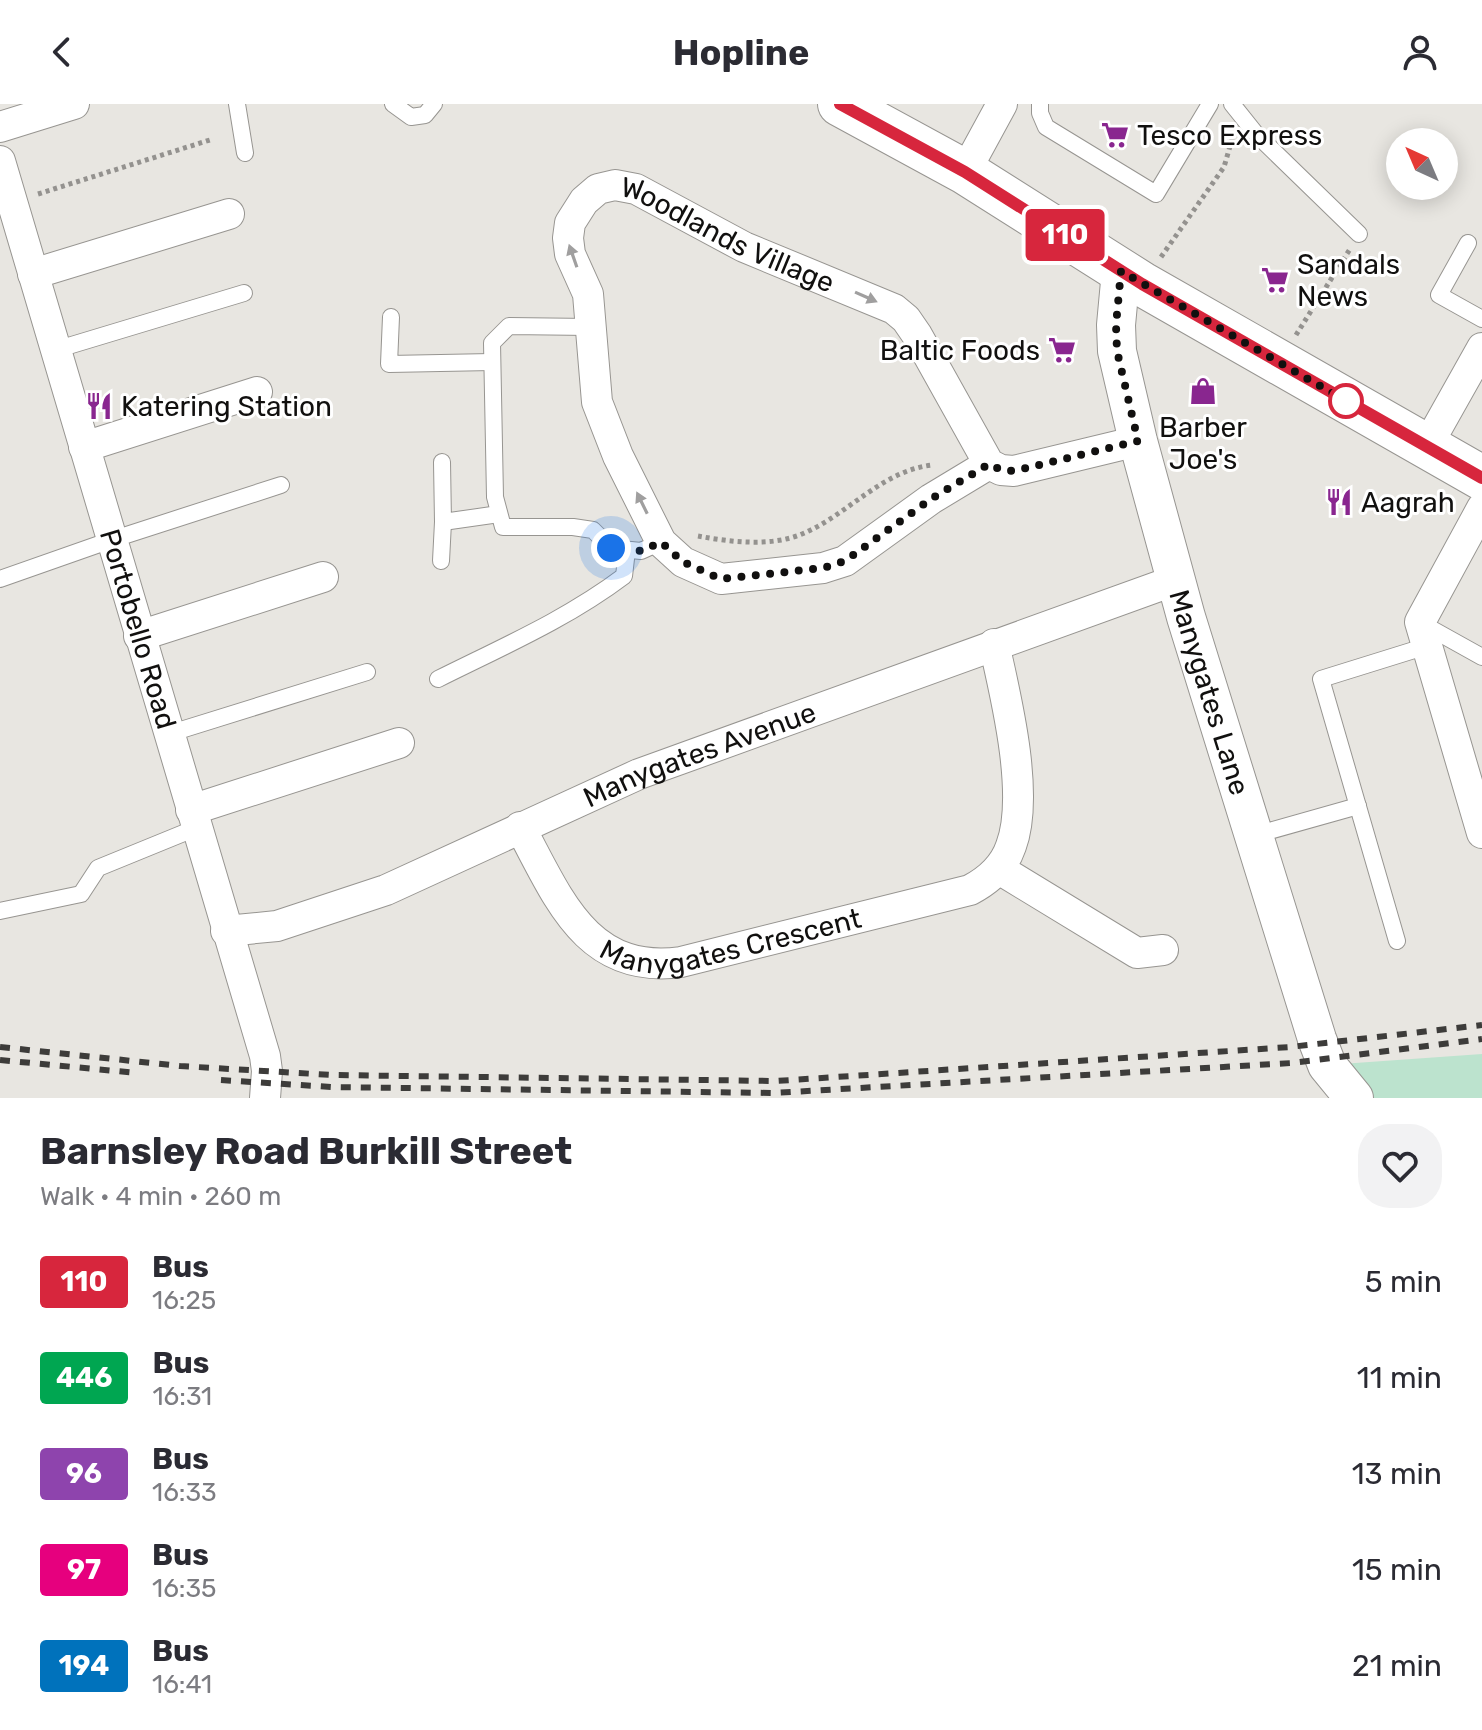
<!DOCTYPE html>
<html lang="en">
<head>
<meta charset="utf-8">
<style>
  :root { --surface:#fff; --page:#f2f2f3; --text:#2b2b33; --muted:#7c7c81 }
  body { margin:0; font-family:Rubik,sans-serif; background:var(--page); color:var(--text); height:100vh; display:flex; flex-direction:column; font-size:30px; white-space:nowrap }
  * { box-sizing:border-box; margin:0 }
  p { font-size:26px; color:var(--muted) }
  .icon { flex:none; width:44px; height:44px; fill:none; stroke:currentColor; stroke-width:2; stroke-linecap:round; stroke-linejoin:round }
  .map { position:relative; height:994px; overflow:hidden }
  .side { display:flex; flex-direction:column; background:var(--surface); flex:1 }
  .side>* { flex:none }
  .badge { padding:0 16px; border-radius:6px; font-size:28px; line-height:52px }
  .needle { width:52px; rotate:316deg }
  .buttons { position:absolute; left:1386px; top:24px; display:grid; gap:16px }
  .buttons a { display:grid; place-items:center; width:72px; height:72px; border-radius:50%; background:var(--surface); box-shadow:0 4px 20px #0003; font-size:40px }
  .you { position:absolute; width:40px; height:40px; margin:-20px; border:6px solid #fff; border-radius:50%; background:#1a73e8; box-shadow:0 0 0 12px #1a73e833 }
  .map>.badge { position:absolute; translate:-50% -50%; box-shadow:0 0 0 4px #fff }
  .round { display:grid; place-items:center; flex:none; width:84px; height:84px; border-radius:32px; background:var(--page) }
  .summary { display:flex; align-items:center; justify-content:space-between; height:136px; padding:0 40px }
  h1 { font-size:38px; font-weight:700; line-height:60px }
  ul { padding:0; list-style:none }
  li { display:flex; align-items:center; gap:24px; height:96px; padding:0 40px }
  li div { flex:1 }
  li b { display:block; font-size:30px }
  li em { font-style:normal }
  li .badge { min-width:88px; font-weight:700; text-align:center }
  header { display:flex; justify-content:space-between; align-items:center; height:104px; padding:0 40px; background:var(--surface); font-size:36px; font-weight:700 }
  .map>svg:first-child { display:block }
  .green { fill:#bce3ce }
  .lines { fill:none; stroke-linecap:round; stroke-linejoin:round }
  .service-casing { stroke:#979591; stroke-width:18 }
  .minor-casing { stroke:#979591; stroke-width:32 }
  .tertiary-casing { stroke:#979591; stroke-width:40 }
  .primary-casing { stroke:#979591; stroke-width:46 }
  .path { stroke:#94928f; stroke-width:5; stroke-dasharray:4 4; stroke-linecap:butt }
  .service { stroke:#fff; stroke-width:16 }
  .minor { stroke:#fff; stroke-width:30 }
  .tertiary { stroke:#fff; stroke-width:38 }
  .primary { stroke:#fff; stroke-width:44 }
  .rail { stroke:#3d3c3a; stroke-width:6; stroke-dasharray:10 10; stroke-linecap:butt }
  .oneway { fill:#a09f9f }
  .line-casing { stroke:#fff; stroke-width:18 }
  .line { stroke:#d7263d; stroke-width:12 }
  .walk { stroke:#11100f; stroke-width:8; stroke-dasharray:0 14.4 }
  .stop-dot { fill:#fff; stroke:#d7263d; stroke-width:4 }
  .labels { text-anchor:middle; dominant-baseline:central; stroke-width:6; stroke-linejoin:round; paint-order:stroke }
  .poi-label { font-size:28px; fill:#11100f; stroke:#fff; text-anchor:start }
  .street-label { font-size:28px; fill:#11100f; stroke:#fff }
</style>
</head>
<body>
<header><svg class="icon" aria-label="back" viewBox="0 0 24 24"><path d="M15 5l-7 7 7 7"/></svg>Hopline<svg class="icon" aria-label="person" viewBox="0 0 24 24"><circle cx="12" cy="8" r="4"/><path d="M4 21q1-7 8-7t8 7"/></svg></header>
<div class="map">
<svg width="1482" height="994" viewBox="0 0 1482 994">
  <rect width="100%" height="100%" fill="#e8e6e1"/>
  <polygon class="green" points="1482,950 1482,994 1354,994 1327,961"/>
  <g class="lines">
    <g class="service-casing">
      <g id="service">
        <polyline points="237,0 245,49"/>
        <polyline points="393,0 411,13 425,11 434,0"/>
        <polyline points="1040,0 1040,9 1046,23 1156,90 1210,0"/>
        <polyline points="1232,0 1256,30 1359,130"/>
        <polyline points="1468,139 1439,191 1482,215"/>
        <polyline points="391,213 389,260 492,258"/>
        <polyline points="590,223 509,222 492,239 495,393 503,423 573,423 593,426 611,444 641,447 661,438"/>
        <polyline points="55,246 244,189"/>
        <polyline points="442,358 443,418 499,410"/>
        <polyline points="441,457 443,418"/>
        <polyline points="0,475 111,436 281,381"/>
        <polyline points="1421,519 1482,553"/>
        <path d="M 438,575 C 502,543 567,515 624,472 L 627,446"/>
        <polyline points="168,630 367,568"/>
        <polyline points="1255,731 1358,702"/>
        <polyline points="0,807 81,790 98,764 196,724"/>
        <polyline points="1397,837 1321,575 1427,542"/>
      </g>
    </g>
    <g class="minor-casing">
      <g id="minor">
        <polyline points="0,23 74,0"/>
        <path id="s1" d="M 0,57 L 265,952 L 267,967 L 265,994"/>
        <polyline points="965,68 1002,0"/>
        <polyline points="33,170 229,110"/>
        <polyline points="1427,342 1482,244"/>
        <polyline points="84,343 257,288"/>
        <path id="s2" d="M 989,360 L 931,395 L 845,457 L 823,464 L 721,475 L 683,458 L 661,438 L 618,352 L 597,298 L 588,190 L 570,150 L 568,134 L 570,119 L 584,97 L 598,85 L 615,81 L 636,85 L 744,143 L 894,205 L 906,215 L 917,231 L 989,360 L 1001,366 L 1014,367 L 1138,337"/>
        <polyline points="1482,404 1420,518 1482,729"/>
        <polyline points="139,532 323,473"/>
        <polyline points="191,706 399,639"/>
        <path id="s3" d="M 520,723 C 558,793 586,871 681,858 L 970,786 C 989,776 1004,763 1011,742 C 1030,691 1006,593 994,540"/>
        <polyline points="999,765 1137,849 1163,846"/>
        <path id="s4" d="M 226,827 L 277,822 L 386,786 L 639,670 L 1176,476"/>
      </g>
    </g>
    <g class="tertiary-casing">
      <g id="tertiary">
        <path id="s5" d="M 1121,167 L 1116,221 L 1117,247 L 1138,337 L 1186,513 L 1317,935 L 1327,961 L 1354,994"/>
      </g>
    </g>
    <g class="primary-casing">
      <polyline id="primary" points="840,0 965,68 1142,180 1482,374"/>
    </g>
    <g class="path">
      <polyline points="38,90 213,35"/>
      <polyline points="1161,153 1224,63 1233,32"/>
      <polyline points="1296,231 1350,145"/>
      <path d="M 698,432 C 730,438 771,443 802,430 C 848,411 881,367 932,361"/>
    </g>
    <use href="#service" class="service"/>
    <use href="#minor" class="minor"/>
    <use href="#tertiary" class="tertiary"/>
    <use href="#primary" class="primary"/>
    <g class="rail">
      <polyline points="0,943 180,962 332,971 776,977 1290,943 1482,921"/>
      <polyline points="0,956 137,969"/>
      <polyline points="221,976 331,983 773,989 1292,959 1482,935"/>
    </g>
  </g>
  <defs><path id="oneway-solid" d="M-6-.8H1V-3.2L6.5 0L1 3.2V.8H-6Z" transform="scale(2)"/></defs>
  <g class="oneway">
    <use href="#oneway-solid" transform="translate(573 152) rotate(-109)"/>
    <use href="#oneway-solid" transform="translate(866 193) rotate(24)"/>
    <use href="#oneway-solid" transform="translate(642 399) rotate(-116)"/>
  </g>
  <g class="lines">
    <g class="line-casing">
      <polyline id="line" points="840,0 965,68 1142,180 1482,374"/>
    </g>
    <use href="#line" class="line"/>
    <polyline class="walk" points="611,444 641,447 661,438 683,458 721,475 823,464 845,457 931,395 989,360 1001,366 1014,367 1138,337 1117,247 1116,221 1121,167 1353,301 1346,297"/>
  </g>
  <defs>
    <g id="supermarket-bare" transform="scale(2.16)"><path d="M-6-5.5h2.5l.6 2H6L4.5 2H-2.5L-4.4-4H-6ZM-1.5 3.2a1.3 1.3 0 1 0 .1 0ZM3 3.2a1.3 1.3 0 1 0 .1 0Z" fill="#89268f" stroke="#fff" stroke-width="2.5" paint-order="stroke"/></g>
    <g id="shop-bare" transform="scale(2.16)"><path d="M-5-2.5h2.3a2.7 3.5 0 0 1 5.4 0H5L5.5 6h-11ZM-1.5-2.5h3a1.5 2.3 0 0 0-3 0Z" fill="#89268f" stroke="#fff" stroke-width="2.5" paint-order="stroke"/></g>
    <g id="restaurant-bare" transform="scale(2.16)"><path d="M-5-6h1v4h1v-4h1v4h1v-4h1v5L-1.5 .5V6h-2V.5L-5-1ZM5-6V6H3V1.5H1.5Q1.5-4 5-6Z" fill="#89268f" stroke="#fff" stroke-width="2.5" paint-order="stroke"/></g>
  </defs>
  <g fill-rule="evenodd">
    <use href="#supermarket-bare" x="1115" y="31"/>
    <use href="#supermarket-bare" x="1275" y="176"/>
    <use href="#supermarket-bare" x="1062" y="246"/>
    <use href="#shop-bare" x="1203" y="287"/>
    <use href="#restaurant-bare" x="99" y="302"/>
    <use href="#restaurant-bare" x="1339" y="398"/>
  </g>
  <circle class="stop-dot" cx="1346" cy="297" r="16"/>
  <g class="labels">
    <g class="poi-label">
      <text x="1137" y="31">Tesco Express</text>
      <text x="1297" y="160">Sandals<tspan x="1297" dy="32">News</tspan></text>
      <text x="1040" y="246" text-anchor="end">Baltic Foods</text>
      <text x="121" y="302">Katering Station</text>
      <text x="1203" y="323" text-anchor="middle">Barber<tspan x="1203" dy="32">Joe's</tspan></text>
      <text x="1361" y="398">Aagrah</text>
    </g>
    <g class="street-label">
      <text stroke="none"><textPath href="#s2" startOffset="894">Woodlands Village</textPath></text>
      <text stroke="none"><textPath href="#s1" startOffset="488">Portobello Road</textPath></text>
      <text stroke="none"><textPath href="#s5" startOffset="434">Manygates Lane</textPath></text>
      <text stroke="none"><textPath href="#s4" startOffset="508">Manygates Avenue</textPath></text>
      <text stroke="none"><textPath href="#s3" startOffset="280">Manygates Crescent</textPath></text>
    </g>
  </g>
</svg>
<div class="buttons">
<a><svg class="needle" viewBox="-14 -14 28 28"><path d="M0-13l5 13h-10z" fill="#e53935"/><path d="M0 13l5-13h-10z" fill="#7c7c81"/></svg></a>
</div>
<div class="you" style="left:611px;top:444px"></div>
<b class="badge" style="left:1065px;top:131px;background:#d7263d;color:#fff">110</b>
</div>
<section class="side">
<div class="summary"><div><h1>Barnsley Road Burkill Street</h1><p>Walk · 4 min · 260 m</p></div><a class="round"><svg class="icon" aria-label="heart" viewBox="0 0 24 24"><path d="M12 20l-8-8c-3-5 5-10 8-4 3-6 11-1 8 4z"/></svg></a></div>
<ul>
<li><span class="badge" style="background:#d7263d;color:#fff">110</span><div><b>Bus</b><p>16:25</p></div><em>5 min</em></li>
<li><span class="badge" style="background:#00a651;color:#fff">446</span><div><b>Bus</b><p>16:31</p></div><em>11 min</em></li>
<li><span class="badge" style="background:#8e44ad;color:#fff">96</span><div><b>Bus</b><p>16:33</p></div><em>13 min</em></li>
<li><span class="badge" style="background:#e6007e;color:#fff">97</span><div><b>Bus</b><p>16:35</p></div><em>15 min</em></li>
<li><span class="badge" style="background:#0072bc;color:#fff">194</span><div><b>Bus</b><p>16:41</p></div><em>21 min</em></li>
</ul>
</section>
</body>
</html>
